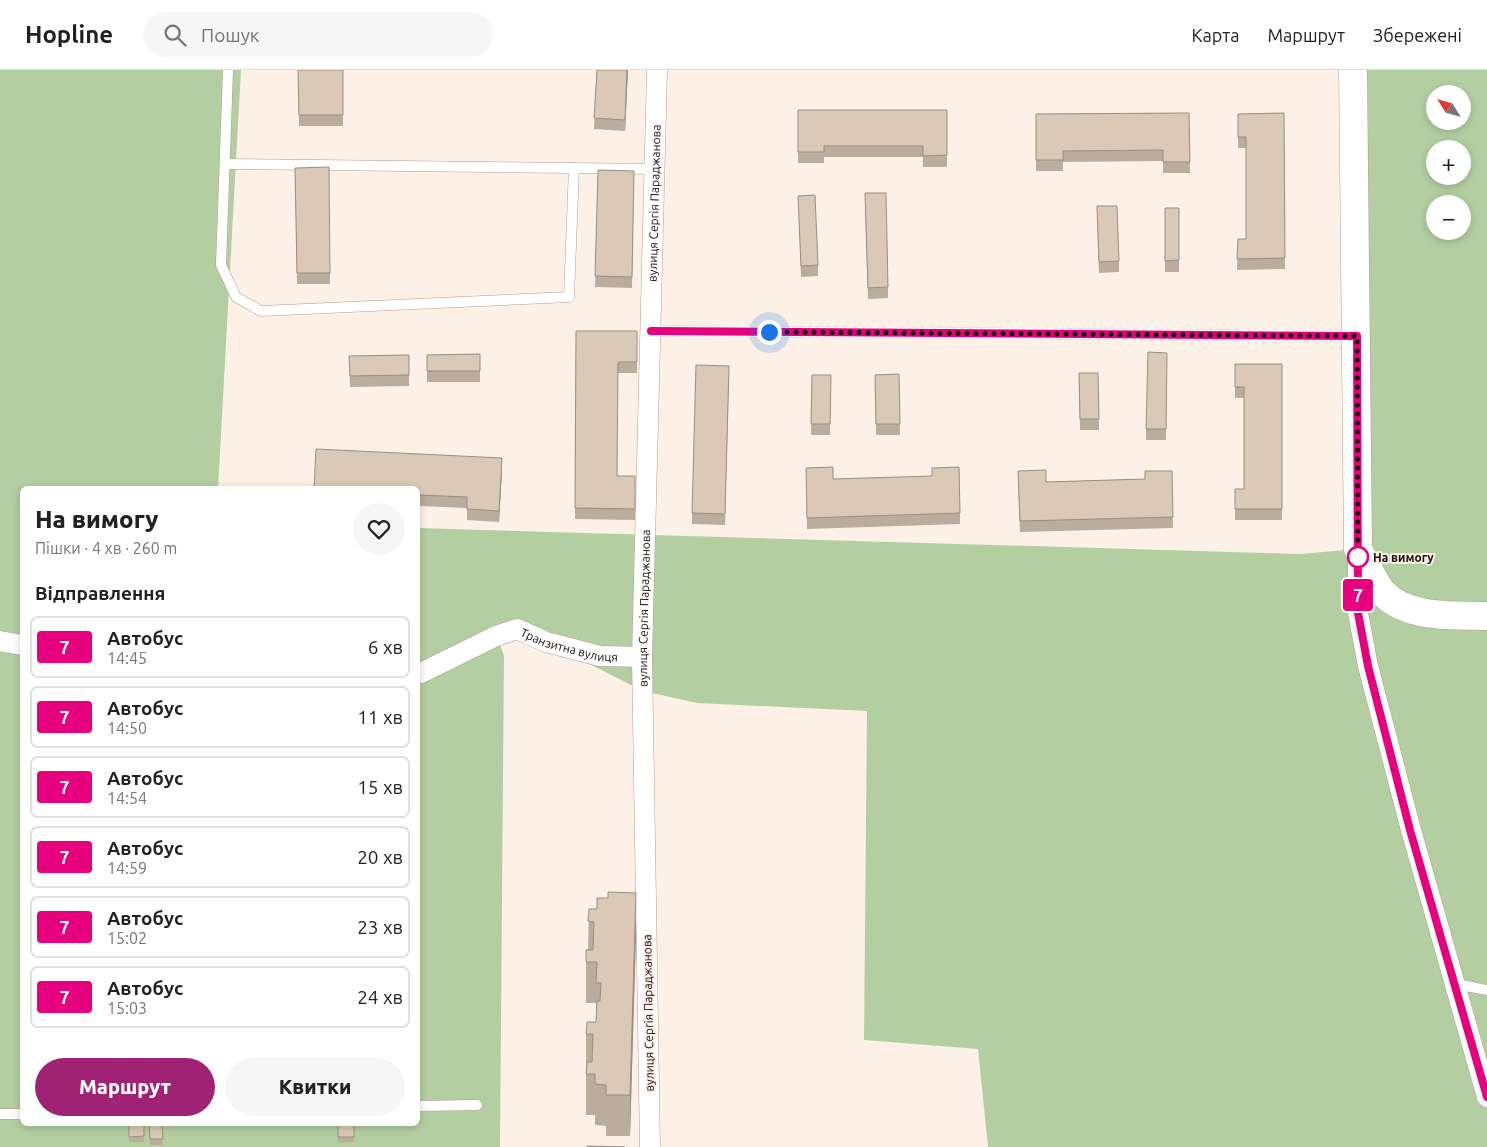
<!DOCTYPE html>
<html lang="uk">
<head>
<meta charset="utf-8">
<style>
  :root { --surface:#fff; --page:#f6f6f6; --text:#202124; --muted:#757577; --line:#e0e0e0; --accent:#a02275 }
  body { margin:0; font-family:Ubuntu,sans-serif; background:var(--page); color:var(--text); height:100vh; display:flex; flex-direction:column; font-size:19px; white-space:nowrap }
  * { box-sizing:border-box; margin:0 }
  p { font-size:16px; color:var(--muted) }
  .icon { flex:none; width:28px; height:28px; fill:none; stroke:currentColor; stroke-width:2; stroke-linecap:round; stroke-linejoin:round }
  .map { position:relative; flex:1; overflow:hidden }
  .drawer { position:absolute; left:20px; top:416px; width:400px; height:640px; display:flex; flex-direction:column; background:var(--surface); border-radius:8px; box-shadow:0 2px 8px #0003 }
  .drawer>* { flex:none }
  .badge { padding:0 10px; border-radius:4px; font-size:18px; line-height:32px }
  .needle { width:32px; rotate:307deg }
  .controls { position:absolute; left:1426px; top:15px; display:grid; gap:10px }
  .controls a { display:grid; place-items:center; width:45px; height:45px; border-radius:50%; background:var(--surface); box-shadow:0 2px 8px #0003; font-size:25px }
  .you { position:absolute; width:25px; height:25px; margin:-12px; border:4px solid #fff; border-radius:50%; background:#1a73e8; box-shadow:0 0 0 8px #1a73e833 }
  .map>.badge { position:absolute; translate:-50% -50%; box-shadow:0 0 0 2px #fff }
  h2 { padding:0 15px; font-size:19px; line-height:45px }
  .round { display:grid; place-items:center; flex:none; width:52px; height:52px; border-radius:26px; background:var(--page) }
  .summary { display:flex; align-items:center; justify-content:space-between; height:85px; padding:0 15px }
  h1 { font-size:24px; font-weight:800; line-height:38px }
  .primary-button { display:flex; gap:10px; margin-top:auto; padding:10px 15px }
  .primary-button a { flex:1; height:58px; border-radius:30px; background:var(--accent); color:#fff; font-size:20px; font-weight:800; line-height:58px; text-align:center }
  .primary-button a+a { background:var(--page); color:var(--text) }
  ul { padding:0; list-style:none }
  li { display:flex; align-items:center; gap:15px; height:62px; margin:0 10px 8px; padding:0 5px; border:2px solid var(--line); border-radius:8px }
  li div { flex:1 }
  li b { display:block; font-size:19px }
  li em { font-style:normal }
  li .badge { min-width:55px; font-weight:700; text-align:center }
  header { display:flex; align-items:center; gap:30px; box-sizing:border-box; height:70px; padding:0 25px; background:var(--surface); border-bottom:1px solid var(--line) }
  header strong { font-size:24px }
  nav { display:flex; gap:28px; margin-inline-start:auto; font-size:18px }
  .search { width:350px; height:45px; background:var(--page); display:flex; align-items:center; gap:12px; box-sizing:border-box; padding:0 18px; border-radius:28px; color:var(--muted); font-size:19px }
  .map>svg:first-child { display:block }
  .green { fill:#b3cfa1; fill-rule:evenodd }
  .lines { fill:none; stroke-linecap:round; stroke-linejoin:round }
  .lane-casing { stroke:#b09d8e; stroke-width:11 }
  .street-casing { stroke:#b09d8e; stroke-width:21 }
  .secondary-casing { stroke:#b09d8e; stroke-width:29 }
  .lane { stroke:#fff; stroke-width:10 }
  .street { stroke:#fff; stroke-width:20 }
  .secondary { stroke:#fff; stroke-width:28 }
  .wall { fill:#bbad9d }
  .shaded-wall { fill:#998d80 }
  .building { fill:#dac9b7; stroke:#998d80 }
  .line-casing { stroke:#fff; stroke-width:11 }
  .line { stroke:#e6007e; stroke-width:8 }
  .walk { stroke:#130c07; stroke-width:5; stroke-dasharray:0 9 }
  .stop-dot { fill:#fff; stroke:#e6007e; stroke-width:2.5 }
  .labels { text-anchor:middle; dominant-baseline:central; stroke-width:4; stroke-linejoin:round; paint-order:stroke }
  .street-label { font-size:12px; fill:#130c07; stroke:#fdf1e7 }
  .stop-label { font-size:12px; font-weight:bold; fill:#130c07; stroke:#fdf1e7; text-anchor:start }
</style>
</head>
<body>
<header>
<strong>Hopline</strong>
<div class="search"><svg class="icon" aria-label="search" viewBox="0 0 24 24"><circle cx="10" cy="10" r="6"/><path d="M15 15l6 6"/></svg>Пошук</div>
<nav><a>Карта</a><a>Маршрут</a><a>Збережені</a></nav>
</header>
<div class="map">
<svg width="1487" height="1077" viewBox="0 0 1487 1077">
  <rect width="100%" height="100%" fill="#fdf1e7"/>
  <path class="green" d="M 0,0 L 241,0 L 218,419 L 22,419 L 22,1054 L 418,1054 L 418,458 L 1301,484 L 1357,479 L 1353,0 L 1487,0 L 1487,1077 L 988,1077 L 978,979 L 864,970 L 867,641 L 697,633 L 643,621 L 546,572 L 497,566 L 504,586 L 500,1077 L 0,1077 ZM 1435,24 L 1462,24 L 1462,51 L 1435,51 ZM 1435,79 L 1462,79 L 1462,106 L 1435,106 ZM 1435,134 L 1462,134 L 1462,161 L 1435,161 Z"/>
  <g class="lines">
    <g class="lane-casing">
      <g id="lane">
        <polyline points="228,0 221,195 236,227 261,241 569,227 574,98"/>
        <polyline points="225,94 655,99"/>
        <polyline points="651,261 1355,266"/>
        <polyline points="1456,914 1487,920"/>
        <polyline points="418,1036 477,1035"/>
        <polyline points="0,1044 22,1044"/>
      </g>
    </g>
    <g class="street-casing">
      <g id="street">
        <polyline points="1358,481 1358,543 1368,596 1411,760 1487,1027"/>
        <polyline points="0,571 22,575"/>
        <path id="s1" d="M 418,603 L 421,603 L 496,566 L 517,559 L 546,572 L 600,586 L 642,587"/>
        <path id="s2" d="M 650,1077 L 642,587 L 657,0"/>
      </g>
    </g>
    <g class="secondary-casing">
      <path id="secondary" d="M 1353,0 L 1358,479 C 1365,491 1374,513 1383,523 C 1408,549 1454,545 1487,546"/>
    </g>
    <use href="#lane" class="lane"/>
    <use href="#street" class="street"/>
    <use href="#secondary" class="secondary"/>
  </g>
  <g class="wall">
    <polygon points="298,0 343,0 343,56 299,56"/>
    <polygon points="597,0 628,0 625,61 594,59"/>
    <polygon points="798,40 947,40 947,97 923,97 923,87 824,87 824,93 798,93"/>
    <polygon points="1189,43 1190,103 1163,103 1163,91 1063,92 1063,101 1036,101 1036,44"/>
    <polygon points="1284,43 1285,199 1237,200 1238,169 1246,169 1246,78 1238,78 1238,44"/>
    <polygon points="295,98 330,203 330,214 297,214"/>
    <polygon points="598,100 634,101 632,218 595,217"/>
    <polygon points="798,126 818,195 818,206 801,207"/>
    <polygon points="865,134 888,217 888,228 868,229"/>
    <rect x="1165" y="138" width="14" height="64"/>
    <polygon points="1097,147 1119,191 1119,202 1099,203"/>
    <polygon points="576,261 637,261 637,303 618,303 617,406 635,406 635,450 575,449"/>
    <polygon points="1167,283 1166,370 1146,370 1146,359"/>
    <polygon points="480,284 480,312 427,312 427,285"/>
    <polygon points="409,285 409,316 350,317 349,286"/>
    <polygon points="1235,294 1282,294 1282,450 1235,450 1235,419 1244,419 1244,328 1235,328"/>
    <polygon points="1079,303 1098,303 1099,360 1080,360"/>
    <polygon points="899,304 900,365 876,365 875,305"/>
    <polygon points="812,305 831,305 830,365 811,365"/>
    <polygon points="729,307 725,455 692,454 692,443"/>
    <polygon points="502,399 499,452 467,450 467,438 418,436 418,419"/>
    <polygon points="1172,401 1173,458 1020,462 1018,412 1046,412 1145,409"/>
    <polygon points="806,409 833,409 960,443 960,454 807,459"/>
    <polygon points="589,839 636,864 630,1066 606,1066 606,1056 595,1055 595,1045 586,1045 586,964 596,952 596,933 586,933 586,880 588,880"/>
    <rect x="129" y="1054" width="15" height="18"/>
    <polygon points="149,1054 162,1054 163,1075 150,1075"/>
    <polygon points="338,1054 354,1054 354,1072 338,1073"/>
  </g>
  <g class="shaded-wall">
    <polygon points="627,0 628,0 625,61 625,50"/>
    <polygon points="502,388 502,399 499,452 499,441"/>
    <polygon points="636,823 636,864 630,1066 630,1025"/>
  </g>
  <g class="building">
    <polygon points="298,0 343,0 343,45 299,45"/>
    <polygon points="597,0 627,0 625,50 594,48"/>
    <polygon points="798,40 947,40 947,85 923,86 923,76 824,76 824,82 798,82"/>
    <polygon points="1189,43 1190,92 1163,92 1163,80 1063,81 1063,90 1036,90 1036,44"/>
    <polygon points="1284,43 1285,188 1237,189 1238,169 1246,169 1246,67 1238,67 1238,44"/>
    <polygon points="329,97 330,203 297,203 295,98"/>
    <polygon points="598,100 634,101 632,207 595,206"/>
    <polygon points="865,123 886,123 888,217 868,218"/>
    <polygon points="815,125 818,195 801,196 798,126"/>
    <polygon points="1097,136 1117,136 1119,191 1099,192"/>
    <polygon points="1165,138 1179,138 1179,190 1165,191"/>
    <polygon points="576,261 637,261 637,292 618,292 617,406 635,406 635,439 575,438"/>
    <polygon points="1148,282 1167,283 1166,359 1146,359"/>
    <polygon points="480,284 480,301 427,301 427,285"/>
    <polygon points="409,285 409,305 350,306 349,286"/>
    <polygon points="1235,294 1282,294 1282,439 1235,439 1235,419 1244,419 1244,317 1235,317"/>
    <polygon points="696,295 729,296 725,444 692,443"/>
    <polygon points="1079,303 1098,303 1099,349 1080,349"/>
    <polygon points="899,304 900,354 876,354 875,305"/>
    <polygon points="812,305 831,305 830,354 811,354"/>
    <polygon points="316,379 502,388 499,441 467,439 467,427 418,425 418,419 314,419"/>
    <polygon points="833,397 833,409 932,406 932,398 959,397 960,443 807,448 806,398"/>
    <polygon points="1046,400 1046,412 1145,409 1145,401 1172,401 1173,447 1020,451 1018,401"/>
    <polygon points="608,822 636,823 630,1025 606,1025 606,1015 595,1014 595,1004 586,1004 587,992 592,992 593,964 586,964 587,952 596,952 597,931 600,931 601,913 596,913 597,892 586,892 586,880 593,880 594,852 588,851 589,839 597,839 597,828 608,828"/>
    <polygon points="129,1054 144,1054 144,1066 129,1067"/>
    <polygon points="149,1054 162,1054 163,1069 150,1069"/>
    <rect x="338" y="1054" width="16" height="13"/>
    <polygon points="587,1076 625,1077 587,1077"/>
  </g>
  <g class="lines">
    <g class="line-casing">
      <polyline id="line" points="651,261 1357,266 1358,543 1368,596 1410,760 1487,1027"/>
    </g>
    <use href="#line" class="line"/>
    <polyline class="walk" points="769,262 1357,266 1358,487"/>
  </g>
  <circle class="stop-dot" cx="1358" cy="487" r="10"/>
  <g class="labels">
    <g class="street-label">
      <text stroke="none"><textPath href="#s2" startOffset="944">вулиця Сергія Параджанова</textPath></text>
      <text stroke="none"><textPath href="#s2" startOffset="539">вулиця Сергія Параджанова</textPath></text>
      <text stroke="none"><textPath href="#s1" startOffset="164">Транзитна вулиця</textPath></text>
      <text transform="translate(648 943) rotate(-91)">вулиця Сергія Параджанова</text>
    </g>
    <g class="stop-label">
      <text x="1373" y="487">На вимогу</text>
    </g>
  </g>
</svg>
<div class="controls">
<a><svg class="needle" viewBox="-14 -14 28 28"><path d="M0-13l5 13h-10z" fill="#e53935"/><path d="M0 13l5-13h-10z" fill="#757577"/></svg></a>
<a>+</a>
<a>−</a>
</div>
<div class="you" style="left:769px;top:262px"></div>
<b class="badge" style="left:1358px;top:525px;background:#e6007e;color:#fff">7</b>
<section class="drawer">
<div class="summary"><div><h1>На вимогу</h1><p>Пішки · 4 хв · 260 m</p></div><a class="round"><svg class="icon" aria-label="heart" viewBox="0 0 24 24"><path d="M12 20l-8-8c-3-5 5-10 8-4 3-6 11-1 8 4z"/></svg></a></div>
<h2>Відправлення</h2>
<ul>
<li><span class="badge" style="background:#e6007e;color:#fff">7</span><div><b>Автобус</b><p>14:45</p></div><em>6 хв</em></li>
<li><span class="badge" style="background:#e6007e;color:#fff">7</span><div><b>Автобус</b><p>14:50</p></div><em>11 хв</em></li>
<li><span class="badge" style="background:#e6007e;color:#fff">7</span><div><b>Автобус</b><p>14:54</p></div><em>15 хв</em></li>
<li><span class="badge" style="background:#e6007e;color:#fff">7</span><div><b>Автобус</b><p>14:59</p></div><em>20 хв</em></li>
<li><span class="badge" style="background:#e6007e;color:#fff">7</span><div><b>Автобус</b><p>15:02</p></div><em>23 хв</em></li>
<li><span class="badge" style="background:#e6007e;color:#fff">7</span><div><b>Автобус</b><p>15:03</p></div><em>24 хв</em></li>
</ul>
<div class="primary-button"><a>Маршрут</a><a>Квитки</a></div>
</section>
</div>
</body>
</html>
